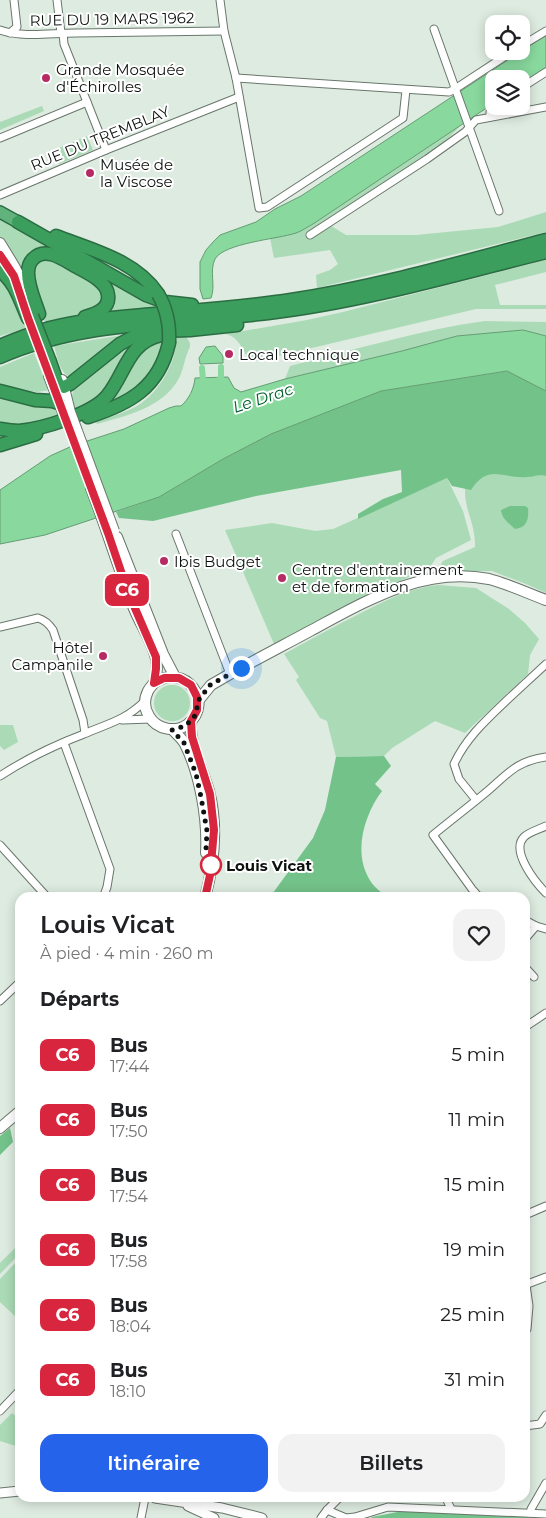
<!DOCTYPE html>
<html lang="fr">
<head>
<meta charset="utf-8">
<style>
  :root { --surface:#fff; --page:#f2f2f2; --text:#202124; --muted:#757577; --accent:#2563eb }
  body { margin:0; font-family:Montserrat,sans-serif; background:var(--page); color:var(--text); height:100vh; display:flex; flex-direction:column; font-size:19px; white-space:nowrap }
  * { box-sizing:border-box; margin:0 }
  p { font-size:16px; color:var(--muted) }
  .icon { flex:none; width:28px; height:28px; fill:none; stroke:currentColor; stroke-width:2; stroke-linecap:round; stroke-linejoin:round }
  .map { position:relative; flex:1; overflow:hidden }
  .side { position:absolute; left:15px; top:892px; width:515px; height:610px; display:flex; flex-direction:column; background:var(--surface); border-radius:15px; box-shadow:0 2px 12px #0003 }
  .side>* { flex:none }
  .badge { padding:0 10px; border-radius:8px; font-size:18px; line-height:32px }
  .tools { position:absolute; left:485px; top:15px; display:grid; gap:10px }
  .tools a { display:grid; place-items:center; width:45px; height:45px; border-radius:10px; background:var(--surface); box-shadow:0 2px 12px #0003; font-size:25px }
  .you { position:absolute; width:25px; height:25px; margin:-12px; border:4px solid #fff; border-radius:50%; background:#1a73e8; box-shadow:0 0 0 8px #1a73e833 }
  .map>.badge { position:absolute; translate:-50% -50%; box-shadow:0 0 0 2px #fff }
  h2 { padding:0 25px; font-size:19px; line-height:45px }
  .round { display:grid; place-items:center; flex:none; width:52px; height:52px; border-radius:15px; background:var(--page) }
  .headline { display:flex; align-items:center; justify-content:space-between; height:85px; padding:0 25px }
  h1 { font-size:24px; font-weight:600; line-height:38px }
  .action { display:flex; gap:10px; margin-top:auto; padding:10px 25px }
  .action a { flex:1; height:58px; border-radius:15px; background:var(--accent); color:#fff; font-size:20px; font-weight:600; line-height:58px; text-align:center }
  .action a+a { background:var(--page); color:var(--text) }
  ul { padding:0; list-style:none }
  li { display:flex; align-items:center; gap:15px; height:65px; padding:0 25px }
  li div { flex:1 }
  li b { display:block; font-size:19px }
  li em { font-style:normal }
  li .badge { min-width:55px; font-weight:700; text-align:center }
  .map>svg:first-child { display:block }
  .green { fill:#abdab6 }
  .forest { fill:#73c289 }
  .water { fill:#89d99e; stroke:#649d73 }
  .pier { fill:#ddebe0 }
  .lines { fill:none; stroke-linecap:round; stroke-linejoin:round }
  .canal { stroke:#89d99e; stroke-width:6 }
  .minor-casing { stroke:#6a766c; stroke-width:9 }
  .tertiary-casing { stroke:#6a766c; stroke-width:11 }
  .secondary-casing { stroke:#6a766c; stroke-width:12 }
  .trunk-casing { stroke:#2b6d42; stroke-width:14 }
  .motorway-casing { stroke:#2b6d42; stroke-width:15 }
  .minor { stroke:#fff; stroke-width:7 }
  .tertiary { stroke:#fff; stroke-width:9 }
  .secondary { stroke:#fff; stroke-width:10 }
  .trunk { stroke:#62b27e; stroke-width:11 }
  .motorway { stroke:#3b9e5d; stroke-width:12 }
  .secondary-bridge-casing { stroke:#6a766c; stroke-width:12; stroke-linecap:butt }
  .motorway-bridge-casing { stroke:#2b6d42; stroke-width:15; stroke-linecap:butt }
  .secondary-bridge { stroke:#fff; stroke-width:10 }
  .motorway-bridge { stroke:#3b9e5d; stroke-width:12 }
  .line-casing { stroke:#fff; stroke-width:11 }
  .line { stroke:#d7263d; stroke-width:8 }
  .walk { stroke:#0e120f; stroke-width:5; stroke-dasharray:0 9 }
  .poi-dot { fill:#b62b64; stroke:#fff; stroke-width:2 }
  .stop-dot { fill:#fff; stroke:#d7263d; stroke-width:2.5 }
  .labels { text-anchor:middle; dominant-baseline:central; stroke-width:4; stroke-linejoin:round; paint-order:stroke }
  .street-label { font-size:15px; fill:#0e120f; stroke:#fff }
  .poi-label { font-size:15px; fill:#0e120f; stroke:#fff; text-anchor:start }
  .stop-label { font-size:15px; font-weight:bold; fill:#0e120f; stroke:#fff; text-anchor:start }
  .water-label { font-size:16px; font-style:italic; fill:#00612d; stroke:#fff }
</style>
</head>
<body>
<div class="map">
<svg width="546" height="1518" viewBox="0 0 546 1518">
  <rect width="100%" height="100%" fill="#ddebe0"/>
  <g class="green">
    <polygon points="42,106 44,111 0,130 0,122"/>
    <polygon points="461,125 446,141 328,224 346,235 416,235 498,227 546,212 546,232 317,288 316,275 330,270 338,264 330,250 274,258 270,238 296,233 313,224"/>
    <polygon points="87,136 93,150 59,164 54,150"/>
    <path d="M 0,216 L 156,304 L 156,308 L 108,313 L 113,298 L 44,248 C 27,249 24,260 24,274 L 0,239 Z"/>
    <polygon points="48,257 98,285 104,299 93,311 45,322 36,297 32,265"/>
    <path d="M 546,260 L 546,272 L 495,285 L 500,305 L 546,305 L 546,309 L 476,309 L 257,361 L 248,358 C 242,348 238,337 226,334 L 307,320 L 343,312 Z"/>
    <polygon points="0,275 16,299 27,328 0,336"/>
    <path d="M 485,321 L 546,322 L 546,336 L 523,330 L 457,336 L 402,351 L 285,379 L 290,366 C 355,350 419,330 485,321 Z"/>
    <path d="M 124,335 L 71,377 C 60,375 57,355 54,346 Z"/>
    <path d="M 186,336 L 190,343 L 190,347 C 184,358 184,370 178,380 C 162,408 125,416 97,424 L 96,422 C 110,417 124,413 137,406 C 160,392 176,363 177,337 Z"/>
    <polygon points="166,338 165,345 146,383 104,409 141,350"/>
    <polygon points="135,341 108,391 75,413 71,398 76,384"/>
    <polygon points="34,353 49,390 37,392 0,386 0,367"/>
    <polygon points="0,396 55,407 64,417 26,427 0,425"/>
    <path d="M 546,460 L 546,593 L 526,584 L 492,571 L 437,571 L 443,561 L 475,547 C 476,518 457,502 469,473 Z"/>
    <polygon points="447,478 463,511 471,540 436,558 430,567 421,572 385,587 346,606 274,644 225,530 272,523 315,531 333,529"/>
    <path d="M 438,585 L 476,588 L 509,609 L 525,623 L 539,639 L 530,655 L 528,674 L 465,733 L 435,721 L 392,748 L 384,756 L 336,757 L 327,721 L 320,718 L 296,680 L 299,677 L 284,654 C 309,640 333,627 359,614 C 384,601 409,588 438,585 Z"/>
    <circle cx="172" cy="703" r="18"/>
    <polygon points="0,725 13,725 18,742 4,750 0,746"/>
    <polygon points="20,1243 20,1253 0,1274 0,1263"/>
    <polygon points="20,1258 20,1319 19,1320 0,1302 0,1279"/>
    <polygon points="12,1413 20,1420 19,1447 0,1441 0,1425"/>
  </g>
  <g class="forest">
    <path d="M 508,371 L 546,391 L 546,476 C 536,474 536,477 527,477 C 501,479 489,463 471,490 L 452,486 L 447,478 L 358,519 L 358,514 L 383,499 L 402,492 L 401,470 L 256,496 L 153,521 L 119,518 L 116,512 L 159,497 L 223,459 L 271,434 L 381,391 Z"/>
    <path d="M 510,506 L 525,506 L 528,508 C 529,519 527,528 515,529 C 509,523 502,519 501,510 Z"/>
    <path d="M 384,756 L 391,766 L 375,784 L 382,791 C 364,815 352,854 371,882 C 375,888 382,893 387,897 L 270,897 L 313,838 L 325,810 L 336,757 Z"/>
    <polygon points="10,1128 13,1142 0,1155 0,1136"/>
    <polygon points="413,1509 541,1518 371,1518 372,1517"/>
  </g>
  <g class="water">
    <path d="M 546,35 L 546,69 L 521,85 L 521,79 L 494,79 L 494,103 L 313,224 C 307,227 302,231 296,233 C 278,239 224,243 215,259 C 209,271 216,286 211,298 L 203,299 L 200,289 L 200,262 L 206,250 L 213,242 L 220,235 L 256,222 L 275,209 L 301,196 Z"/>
    <path d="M 523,330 L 546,336 L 546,391 L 507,371 L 381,391 L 271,434 L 223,459 L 159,497 L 45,535 L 0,544 L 0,490 L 50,456 L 72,446 L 124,429 L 169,408 L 176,406 L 181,406 C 189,399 194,389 195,378 L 228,377 L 234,388 L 241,392 L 285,379 L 402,351 L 457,336 Z"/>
    <polygon points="215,346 223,356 223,363 200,364 199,358 206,347"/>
  </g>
  <polygon class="pier" points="84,439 113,515 98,520 69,444"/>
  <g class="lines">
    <polyline class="canal" points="202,368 203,380 212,383 221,379 221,367"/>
    <g class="minor-casing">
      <g id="minor">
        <polyline points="57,0 61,33"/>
        <polyline points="220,0 224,31 236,78 259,208 267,207 403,118 406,90"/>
        <polyline points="434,29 499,211"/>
        <path d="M 0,30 C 25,38 50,33 76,33 C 125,32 175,32 224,31"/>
        <polyline points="10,33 17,27 14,0"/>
        <polyline points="63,33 64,44 87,102"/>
        <polyline points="521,46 546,31"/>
        <polyline points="236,78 449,92 455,89 513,51"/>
        <polyline points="521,88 546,72"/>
        <polyline points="490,117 490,112 494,106"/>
        <polyline points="0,138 87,102 106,150"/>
        <polyline points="0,195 106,150 239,97"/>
        <polyline points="310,235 427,159 465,132 476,120 546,107"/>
        <polyline points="176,534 230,674"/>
        <path d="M 0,627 L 38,618 C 45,620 49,624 53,630 L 83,720 L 85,733"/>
        <polyline points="122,720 151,719"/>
        <polyline points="64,743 110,869 107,887 103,898"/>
        <path d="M 0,776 C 26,759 55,745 84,734 C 109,723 124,721 145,701"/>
        <path d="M 476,800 L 459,779 L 454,764 C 466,738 486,720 506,701 C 519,689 533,676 546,664"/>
        <path d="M 546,826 C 540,829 529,832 524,837 C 510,851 536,883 546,893"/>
        <polyline points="0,845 48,898"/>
        <path d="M 480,898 L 472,889 L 433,835 C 450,821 467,808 484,794 C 506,776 515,761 546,757"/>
        <polyline points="525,920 536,926 546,929"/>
        <polyline points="525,939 536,926"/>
        <polyline points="525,967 534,977"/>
        <polyline points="0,1001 20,982"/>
        <polyline points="525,1027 546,1013"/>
        <polyline points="525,1215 546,1206"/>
        <polyline points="525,1285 546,1277"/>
        <polyline points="525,1332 527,1329 529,1306 526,1285"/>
        <polyline points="0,1411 20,1390"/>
        <polyline points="525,1426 540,1424 546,1415"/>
        <polyline points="446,1498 451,1509"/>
        <polyline points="327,1510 346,1518 355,1517 388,1507 546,1514"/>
        <polyline points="530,1513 531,1509 546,1483"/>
        <polyline points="141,1518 145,1498"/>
        <polyline points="321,1518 327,1510 339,1498"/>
      </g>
    </g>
    <g class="tertiary-casing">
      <g id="tertiary">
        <polyline points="0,1493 20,1491"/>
        <polyline points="155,1498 222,1508 262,1518"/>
        <polyline points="188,1506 214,1518"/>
      </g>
    </g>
    <g class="secondary-casing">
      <g id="secondary">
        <polyline points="0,243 14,266 28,293"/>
        <polyline points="49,376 64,415"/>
        <polyline points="62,380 70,412"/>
        <path d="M 91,488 C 106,527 118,567 133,606 C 139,622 153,643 156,659 C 157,665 157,675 155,681 C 153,685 150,687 148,691 C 144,699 144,708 149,716 C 157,730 176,733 188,724 C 215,702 185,662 154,683"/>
        <polyline points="117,537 163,654 175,677"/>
        <path d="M 198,701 L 211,685 L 230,674 C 257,659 284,645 310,631 C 366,601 423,566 489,579 C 508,584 527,593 546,600"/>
        <path d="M 191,721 C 189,743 203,770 209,791 C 218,825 214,864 205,898"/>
        <path d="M 172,729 C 176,734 182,738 185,744 C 200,774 208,819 206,853"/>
        <polyline points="0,1128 20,1111"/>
      </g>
    </g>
    <g class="trunk-casing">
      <polyline id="trunk" points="0,212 18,222"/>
    </g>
    <g class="motorway-casing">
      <g id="motorway">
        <polyline points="18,222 146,295 165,302 192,305"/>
        <path d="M 56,236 C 92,250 135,260 158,294"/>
        <path d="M 0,271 C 15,281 21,303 28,318"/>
        <path d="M 39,314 C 35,301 28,287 28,273 C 28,268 29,263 33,259 C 45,246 63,259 75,266 C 86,272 107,281 108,295 C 110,309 96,314 85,317"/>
        <path d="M 0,346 C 16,339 33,333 50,328 C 84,319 120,317 155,314 C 200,310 246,307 291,300 C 377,287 462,262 546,240"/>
        <path d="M 0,357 C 84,320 179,324 268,313 C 362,302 454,275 546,252"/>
        <polyline points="50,362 57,382 60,386 64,387 70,384 120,344 135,336 157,331 190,330 237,325"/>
        <polyline points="0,391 35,400 52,401 59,403"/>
        <path d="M 88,417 C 129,404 159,388 169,343"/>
        <path d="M 0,429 C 6,430 13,431 19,431 C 42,429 92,414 107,396 C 126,373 127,343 161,335"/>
        <polyline points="0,445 36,434"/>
      </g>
    </g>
    <use href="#minor" class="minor"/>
    <use href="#tertiary" class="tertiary"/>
    <use href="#secondary" class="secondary"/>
    <use href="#trunk" class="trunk"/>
    <use href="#motorway" class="motorway"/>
    <g class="secondary-bridge-casing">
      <polyline id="secondary-bridge" points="70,412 114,531"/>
    </g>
    <g class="motorway-bridge-casing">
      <g id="motorway-bridge">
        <path d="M 158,294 C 167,309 170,325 169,343"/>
        <polyline points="32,316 50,362"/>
      </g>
    </g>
    <use href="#secondary-bridge" class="secondary-bridge"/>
    <use href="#motorway-bridge" class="motorway-bridge"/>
  </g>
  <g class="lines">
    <g class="line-casing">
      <polyline id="line" points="0,255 14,276 28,318 108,533 128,592 156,657 156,669 154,683 164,678 179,678 191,685 197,697 197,710 191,721 192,737 210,794 214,830 210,875 205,898"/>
    </g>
    <use href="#line" class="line"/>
    <polyline class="walk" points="211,865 206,849 207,831 201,797 196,774 184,743 172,730 182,727 191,721 196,714 198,701 210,685 241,668"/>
  </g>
  <g class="poi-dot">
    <circle cx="46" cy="78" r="5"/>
    <circle cx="90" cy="173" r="5"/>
    <circle cx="229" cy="354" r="5"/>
    <circle cx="164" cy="561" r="5"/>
    <circle cx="282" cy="578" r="5"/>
    <circle cx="103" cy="656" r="5"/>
  </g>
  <circle class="stop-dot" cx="211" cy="865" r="10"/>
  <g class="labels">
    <g class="street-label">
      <text transform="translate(112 19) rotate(-1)">RUE DU 19 MARS 1962</text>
      <text transform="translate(100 138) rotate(-22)">RUE DU TREMBLAY</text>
    </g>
    <g class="poi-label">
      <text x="56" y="69">Grande Mosquée<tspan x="56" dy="17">d'Échirolles</tspan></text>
      <text x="100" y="164">Musée de<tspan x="100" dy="17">la Viscose</tspan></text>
      <text x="239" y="354">Local technique</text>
      <text x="174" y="561">Ibis Budget</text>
      <text x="292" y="569">Centre d'entrainement<tspan x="292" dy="17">et de formation</tspan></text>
      <text x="93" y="647" text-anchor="end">Hôtel<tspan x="93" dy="17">Campanile</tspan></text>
    </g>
    <g class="stop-label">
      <text x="226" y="865">Louis Vicat</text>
    </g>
    <g class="water-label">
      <text transform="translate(263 398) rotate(-18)">Le Drac</text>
    </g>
  </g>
</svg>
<div class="tools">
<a><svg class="icon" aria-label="locate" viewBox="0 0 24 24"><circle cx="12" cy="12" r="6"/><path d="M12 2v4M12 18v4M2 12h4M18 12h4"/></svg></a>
<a><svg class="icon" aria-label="layers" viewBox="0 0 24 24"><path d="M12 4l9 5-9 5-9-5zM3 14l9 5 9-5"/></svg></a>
</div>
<div class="you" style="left:241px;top:668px"></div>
<b class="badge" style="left:127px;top:590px;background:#d7263d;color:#fff">C6</b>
<section class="side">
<div class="headline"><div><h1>Louis Vicat</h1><p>À pied · 4 min · 260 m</p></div><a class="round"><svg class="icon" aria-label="heart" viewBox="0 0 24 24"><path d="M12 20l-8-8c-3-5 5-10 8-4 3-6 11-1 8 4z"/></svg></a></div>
<h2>Départs</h2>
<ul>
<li><span class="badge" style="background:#d7263d;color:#fff">C6</span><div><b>Bus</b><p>17:44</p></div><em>5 min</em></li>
<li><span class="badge" style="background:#d7263d;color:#fff">C6</span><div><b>Bus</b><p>17:50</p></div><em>11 min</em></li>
<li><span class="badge" style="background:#d7263d;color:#fff">C6</span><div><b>Bus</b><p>17:54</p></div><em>15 min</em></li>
<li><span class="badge" style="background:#d7263d;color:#fff">C6</span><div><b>Bus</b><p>17:58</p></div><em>19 min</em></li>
<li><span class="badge" style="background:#d7263d;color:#fff">C6</span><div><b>Bus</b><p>18:04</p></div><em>25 min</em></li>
<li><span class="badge" style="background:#d7263d;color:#fff">C6</span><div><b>Bus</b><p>18:10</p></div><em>31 min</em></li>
</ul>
<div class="action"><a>Itinéraire</a><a>Billets</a></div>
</section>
</div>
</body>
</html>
